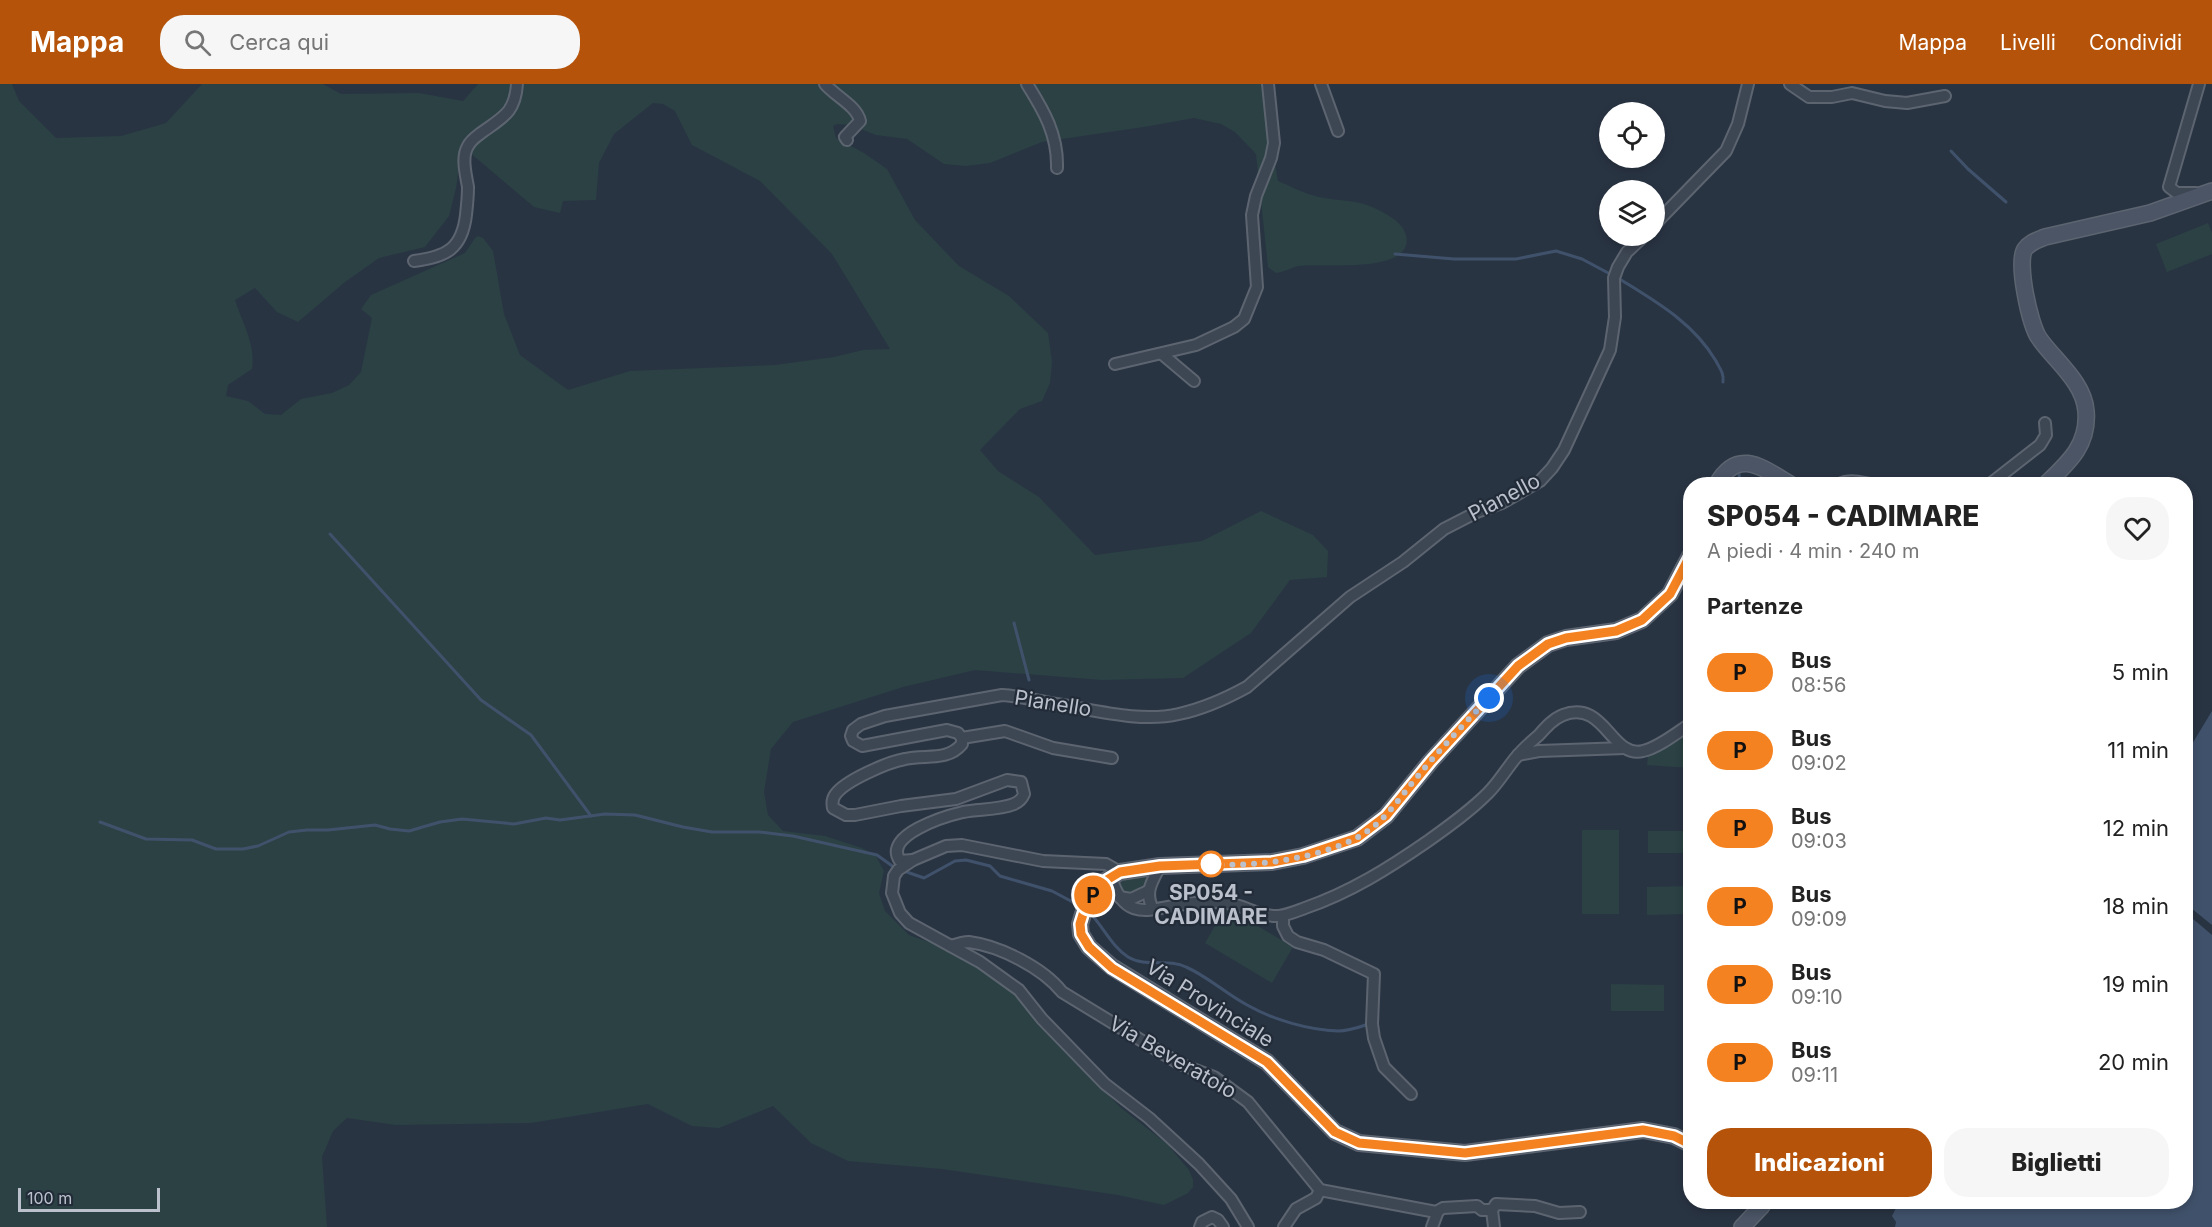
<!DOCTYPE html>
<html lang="it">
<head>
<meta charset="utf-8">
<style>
  :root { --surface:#fff; --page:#f6f6f6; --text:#222; --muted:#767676; --accent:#b45309 }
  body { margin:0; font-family:Inter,sans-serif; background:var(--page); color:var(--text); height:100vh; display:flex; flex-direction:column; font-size:22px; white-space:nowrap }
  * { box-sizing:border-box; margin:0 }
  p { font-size:20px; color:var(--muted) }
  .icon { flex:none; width:33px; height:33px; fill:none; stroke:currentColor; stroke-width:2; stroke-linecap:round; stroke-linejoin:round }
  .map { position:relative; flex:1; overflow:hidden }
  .details { position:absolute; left:1683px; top:393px; width:510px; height:732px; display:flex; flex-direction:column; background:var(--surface); border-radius:24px; box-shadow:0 3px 9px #0003 }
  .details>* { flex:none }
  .badge { padding:0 12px; border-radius:20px; font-size:21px; line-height:39px }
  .buttons { position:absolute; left:1599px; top:18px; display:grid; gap:12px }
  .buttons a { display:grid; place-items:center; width:66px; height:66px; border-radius:50%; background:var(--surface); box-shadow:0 3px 9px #0003; font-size:30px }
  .scale { position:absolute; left:18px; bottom:15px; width:142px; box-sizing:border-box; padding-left:6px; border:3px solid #bbc1cc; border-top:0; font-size:16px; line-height:21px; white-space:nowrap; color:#bbc1cc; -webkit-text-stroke:4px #222b38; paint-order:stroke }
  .you { position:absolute; width:30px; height:30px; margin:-15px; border:4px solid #fff; border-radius:50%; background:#1a73e8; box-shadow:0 0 0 9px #1a73e833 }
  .map>.badge { position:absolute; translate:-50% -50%; box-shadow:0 0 0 3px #fff }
  h2 { padding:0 24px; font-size:22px; line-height:54px }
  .round { display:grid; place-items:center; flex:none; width:63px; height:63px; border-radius:24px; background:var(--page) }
  .head { display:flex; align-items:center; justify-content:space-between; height:102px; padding:0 24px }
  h1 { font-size:28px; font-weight:800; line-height:45px }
  .cta { display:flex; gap:12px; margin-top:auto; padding:12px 24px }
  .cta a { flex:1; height:69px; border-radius:24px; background:var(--accent); color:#fff; font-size:24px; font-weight:800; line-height:69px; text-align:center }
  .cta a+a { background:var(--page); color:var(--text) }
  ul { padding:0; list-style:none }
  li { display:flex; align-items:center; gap:18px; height:78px; padding:0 24px }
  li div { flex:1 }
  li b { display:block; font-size:22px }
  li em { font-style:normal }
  li .badge { min-width:66px; font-weight:700; text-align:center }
  header { display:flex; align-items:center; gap:36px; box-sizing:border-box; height:84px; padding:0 30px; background:var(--accent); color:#fff }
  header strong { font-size:28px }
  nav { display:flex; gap:33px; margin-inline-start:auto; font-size:21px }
  .search { width:420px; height:54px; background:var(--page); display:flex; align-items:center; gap:15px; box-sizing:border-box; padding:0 21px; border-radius:24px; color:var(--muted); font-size:22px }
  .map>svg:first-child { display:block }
  .green { fill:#2b4144; fill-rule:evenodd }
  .water { fill:#40526b }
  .pier { fill:#293443 }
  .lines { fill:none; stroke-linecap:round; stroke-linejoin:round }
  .stream { stroke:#40526b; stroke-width:3 }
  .street-casing { stroke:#5c6470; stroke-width:14 }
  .secondary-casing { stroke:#5c6470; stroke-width:18 }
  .street { stroke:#3d4653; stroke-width:10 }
  .secondary { stroke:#4b5566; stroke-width:15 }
  .line-casing { stroke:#fff; stroke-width:14 }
  .line { stroke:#f58220; stroke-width:9 }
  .walk { stroke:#bbc1cc; stroke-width:6; stroke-dasharray:0 10.8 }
  .stop-dot { fill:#fff; stroke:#f58220; stroke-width:3 }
  .labels { text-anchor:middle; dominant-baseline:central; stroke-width:4.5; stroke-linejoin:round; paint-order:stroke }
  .street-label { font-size:21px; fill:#bbc1cc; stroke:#222b38 }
  .stop-label { font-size:21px; font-weight:bold; fill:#bbc1cc; stroke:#222b38 }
</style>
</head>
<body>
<header>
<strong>Mappa</strong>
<div class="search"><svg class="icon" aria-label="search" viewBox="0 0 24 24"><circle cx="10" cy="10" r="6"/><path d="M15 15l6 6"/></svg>Cerca qui</div>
<nav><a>Mappa</a><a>Livelli</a><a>Condividi</a></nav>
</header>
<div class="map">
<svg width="2212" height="1143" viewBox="0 0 2212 1143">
  <rect width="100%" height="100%" fill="#293443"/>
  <g class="green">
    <path d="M 0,0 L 12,0 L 19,17 L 56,54 L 121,52 L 166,39 L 202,0 L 323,0 L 341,10 L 419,9 L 463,17 L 478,0 L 1261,0 L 1278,97 C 1289,101 1300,108 1312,111 C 1329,117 1350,115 1367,121 C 1380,126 1402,136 1406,151 C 1416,191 1320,179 1298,182 C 1291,184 1284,188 1276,189 L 1268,183 L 1256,70 L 1235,48 L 1221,40 L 1194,34 L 1150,42 L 1042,58 L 990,79 L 966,82 L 944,80 L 907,55 L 876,51 L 851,41 L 837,40 L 833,42 L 836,54 L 864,69 L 887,85 L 915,136 L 959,182 L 1009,212 L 1048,249 L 1052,278 L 1050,299 L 1042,317 L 1020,325 L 980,366 L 998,387 L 1039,413 L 1095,471 L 1202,457 L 1261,427 L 1313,451 L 1328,467 L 1327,493 L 1290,496 L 1251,549 L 1183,594 L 1102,596 L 975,586 L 903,603 L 793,638 L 771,665 L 764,708 L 768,731 L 783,747 L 825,752 L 862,764 L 876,772 L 884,787 L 879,809 L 885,827 L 909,851 L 937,861 L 978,884 L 1013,908 L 1066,968 L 1120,1023 L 1167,1060 L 1189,1086 L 1193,1096 L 1193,1103 L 1188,1109 L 1164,1121 L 1118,1111 L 942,1085 L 848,1077 L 811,1059 L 773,1022 L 719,1044 L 692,1042 L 648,1020 L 531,1039 L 396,1041 L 347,1034 L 333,1047 L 322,1073 L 327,1143 L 0,1143 ZM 653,19 L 663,20 L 675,27 L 692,61 L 760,97 L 832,170 L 890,265 L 863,266 L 834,273 L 775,281 L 630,287 L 568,306 L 520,271 L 504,230 L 493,167 L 483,154 L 478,152 L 475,154 L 465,169 L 371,211 L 361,225 L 372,234 L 361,288 L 349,301 L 332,309 L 301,315 L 281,331 L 265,330 L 248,317 L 226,312 L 228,301 L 252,285 C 256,261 242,238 235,216 L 255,204 L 277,228 L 298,238 L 345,198 L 379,174 L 425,163 L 449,132 L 456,104 L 462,62 L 534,123 L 560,129 L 563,117 L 596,116 L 599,79 L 614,50 Z"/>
    <polygon points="2208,139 2212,149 2212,170 2167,188 2156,160"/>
    <polygon points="1690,645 1690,684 1647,681 1648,671"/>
    <rect x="1582" y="746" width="37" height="84"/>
    <rect x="1648" y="747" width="35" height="22"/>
    <polygon points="1146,791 1147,794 1140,807 1128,811 1122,808 1118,801 1125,795"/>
    <polygon points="1688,802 1689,830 1647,831 1647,803"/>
    <polygon points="1226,823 1293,863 1272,899 1205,859"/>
    <polygon points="1611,900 1664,901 1664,927 1611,927"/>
  </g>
  <polygon class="water" points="2212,627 2212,1143 1895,1143 1896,1138 1892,1132 1899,1118 2186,1118 2186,700 2189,665"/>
  <polygon class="pier" points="2186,820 2212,841 2212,851 2186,829"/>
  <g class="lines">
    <g class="stream">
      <polyline points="1951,67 1968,85 2006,118"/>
      <polyline points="1395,170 1454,175 1516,175 1556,167 1582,175 1612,191"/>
      <path d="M 1618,194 C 1655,217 1693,238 1716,277 C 1720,285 1724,289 1723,298"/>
      <polyline points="1739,390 1740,400"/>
      <polyline points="330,450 481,616 531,651 591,732"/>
      <polyline points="1014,539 1029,596"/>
      <polyline points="100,738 146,755 192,756 216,765 243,765 258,762 289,748 307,746 328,746 375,741 390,745 409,747 440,738 462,735 514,740 546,734 560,736 605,730 635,731 683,743 712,748 759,748 793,752 877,771 895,784"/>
      <polyline points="901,786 924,794 955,777 966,776 990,782 1000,792 1052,807 1082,823"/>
      <path d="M 1089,828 C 1103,842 1112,863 1128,873 C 1146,884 1168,874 1186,883 C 1209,893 1227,911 1249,922 C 1274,936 1309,946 1338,947 C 1347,947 1360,943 1369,940"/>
    </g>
    <g class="street-casing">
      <g id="street">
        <path d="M 825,0 C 835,12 857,22 860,37 L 845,53 L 847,56"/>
        <path d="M 1027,0 C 1044,27 1058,51 1057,84"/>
        <polyline points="1321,0 1338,47"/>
        <polyline points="1790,0 1809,13 1832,13 1852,9 1885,17 1907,19 1945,12"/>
        <polyline points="2196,109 2177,109 2169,103 2199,0"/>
        <polyline points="1654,141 1726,67 1738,40 1748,0"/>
        <path d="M 414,177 C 446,173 462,165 466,131 C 467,122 468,112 468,103 C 466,91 461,73 468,62 C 471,56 476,53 481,49 C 503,33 515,29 517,0"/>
        <polyline points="1162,270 1194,297"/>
        <polyline points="1115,280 1196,261 1234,243 1244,235 1257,203 1252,131 1256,112 1271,74 1274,59 1268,0"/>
        <path d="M 1839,400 C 1850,395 1859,398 1870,400"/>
        <polyline points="1990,400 2040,361 2046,351 2045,339"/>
        <polyline points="962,654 1005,647 1053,664 1112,674"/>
        <polyline points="1518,671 1539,667 1625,664"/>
        <path d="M 913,776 L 900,777 C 882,751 946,732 963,728 C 979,725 999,726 1014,720 C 1019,718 1022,715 1024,710 L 1021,698 L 1007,696 L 956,715 L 901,722 L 855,731 L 846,731 L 833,724 C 832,719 832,715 835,711 C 844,697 888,678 905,675 C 925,670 947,678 962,660 L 962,654 L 958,649 L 947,646 L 862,662 L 853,657 L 851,652 L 853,646 L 861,640 L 885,632 L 1002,611 C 1021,612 1038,617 1056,620 C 1095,626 1140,639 1179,630 C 1202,625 1227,614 1247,603 L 1350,513 L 1403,478 L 1444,445 L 1477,428 L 1502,419 L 1540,397 L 1552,384 L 1564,366 L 1610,266 L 1615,233 L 1614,194 L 1618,183 L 1627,168 L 1644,152"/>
        <polyline points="1120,788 1106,780 1043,777 962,761 946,762 913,776 898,786 894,792 892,809 900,829 909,839 980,878 1019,906 1042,935 1105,1000 1149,1034 1199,1080 1231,1115 1248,1143"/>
        <path d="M 1111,793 C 1126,844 1156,821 1195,819 C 1205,819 1217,817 1227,819 C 1246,822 1260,833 1279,832 C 1288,831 1297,827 1305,824 C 1351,808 1389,784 1428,757 C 1449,742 1470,727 1488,709 C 1500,697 1508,682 1519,670 C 1525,663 1532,657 1539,651 C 1546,643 1553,635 1563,631 C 1605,615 1611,675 1643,667 C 1658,664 1678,648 1690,640"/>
        <polyline points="1119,813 1131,815 1148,807"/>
        <path d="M 1153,825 C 1144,808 1152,798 1160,782"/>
        <polyline points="1283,832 1283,842 1288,852 1297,858 1324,866 1374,890 1372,940 1374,954 1384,983 1411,1010"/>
        <path d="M 951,862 C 957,860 963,858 969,858 C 1000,862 1043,884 1062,908 L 1180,980 L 1214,993 L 1248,1018 L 1320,1106 L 1436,1128 L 1443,1124 L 1477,1122 L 1482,1126 L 1492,1126 L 1496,1120 L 1535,1122 L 1559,1129 L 1580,1128"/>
        <polyline points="1492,1126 1494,1143"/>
        <polyline points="1200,1143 1202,1138 1212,1133 1218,1136 1223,1143"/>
        <polyline points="1284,1143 1296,1125 1316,1114 1320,1106"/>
        <polyline points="1432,1143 1438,1127"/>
      </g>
    </g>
    <g class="secondary-casing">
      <g id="secondary">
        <path d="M 1717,400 C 1738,363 1763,384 1790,400"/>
        <path d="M 2046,400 C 2068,379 2089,361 2086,327 C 2084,298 2054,276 2039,254 C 2030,241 2016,178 2025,165 C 2030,158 2038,156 2045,153 L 2150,129 L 2212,107"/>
        <polyline points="1690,472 1670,510 1642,536 1616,547 1566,554 1548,560 1518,582 1431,677 1386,732 1357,754 1303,772 1272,778 1160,782 1120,788 1105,797 1091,813 1084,827 1080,840 1081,850 1089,863 1112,883 1267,978 1335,1048 1359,1059 1465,1069 1643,1046 1674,1052 1690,1060"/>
        <polyline points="1742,1143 1762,1122 1762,1118"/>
      </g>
    </g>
    <use href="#street" class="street"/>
    <use href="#secondary" class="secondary"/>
  </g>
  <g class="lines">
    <g class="line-casing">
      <polyline id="line" points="1690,472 1670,510 1642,536 1616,547 1566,554 1548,560 1518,582 1431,677 1386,732 1357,754 1303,772 1272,778 1160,782 1120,788 1105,797 1091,813 1084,827 1080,840 1081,850 1089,863 1112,884 1267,978 1335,1048 1359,1059 1465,1069 1643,1046 1674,1052 1690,1060"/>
    </g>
    <use href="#line" class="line"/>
    <path class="walk" d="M 1211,780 C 1254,784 1333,773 1369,746 C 1389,732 1402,710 1418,692 C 1440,665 1465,639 1489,614"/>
  </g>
  <circle class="stop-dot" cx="1211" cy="780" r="12"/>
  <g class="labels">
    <g class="street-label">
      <text transform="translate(1504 413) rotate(-28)">Pianello</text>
      <text transform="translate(1053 619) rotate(9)">Pianello</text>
      <text transform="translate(1210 919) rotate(32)">Via Provinciale</text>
      <text transform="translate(1173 973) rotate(30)">Via Beveratoio</text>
    </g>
    <g class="stop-label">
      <text x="1211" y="808">SP054 -<tspan x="1211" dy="24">CADIMARE</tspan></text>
    </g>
  </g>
</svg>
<div class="buttons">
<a><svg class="icon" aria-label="locate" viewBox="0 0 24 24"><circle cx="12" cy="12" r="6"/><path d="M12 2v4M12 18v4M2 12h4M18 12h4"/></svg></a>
<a><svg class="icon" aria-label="layers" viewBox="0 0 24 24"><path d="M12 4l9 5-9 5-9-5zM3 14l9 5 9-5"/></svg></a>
</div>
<div class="scale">100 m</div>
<div class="you" style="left:1489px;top:614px"></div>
<b class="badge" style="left:1093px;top:811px;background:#f58220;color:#111">P</b>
<section class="details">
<div class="head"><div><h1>SP054 - CADIMARE</h1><p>A piedi · 4 min · 240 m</p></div><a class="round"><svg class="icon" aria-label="heart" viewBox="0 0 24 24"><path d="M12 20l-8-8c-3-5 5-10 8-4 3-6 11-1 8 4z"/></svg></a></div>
<h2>Partenze</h2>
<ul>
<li><span class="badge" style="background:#f58220;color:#111">P</span><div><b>Bus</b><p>08:56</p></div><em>5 min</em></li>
<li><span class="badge" style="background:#f58220;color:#111">P</span><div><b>Bus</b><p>09:02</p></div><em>11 min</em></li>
<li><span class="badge" style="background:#f58220;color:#111">P</span><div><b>Bus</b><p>09:03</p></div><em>12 min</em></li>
<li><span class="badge" style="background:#f58220;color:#111">P</span><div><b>Bus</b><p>09:09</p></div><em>18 min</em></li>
<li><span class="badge" style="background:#f58220;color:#111">P</span><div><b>Bus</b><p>09:10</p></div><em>19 min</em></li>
<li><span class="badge" style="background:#f58220;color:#111">P</span><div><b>Bus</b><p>09:11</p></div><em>20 min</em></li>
</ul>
<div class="cta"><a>Indicazioni</a><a>Biglietti</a></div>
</section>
</div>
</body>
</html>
